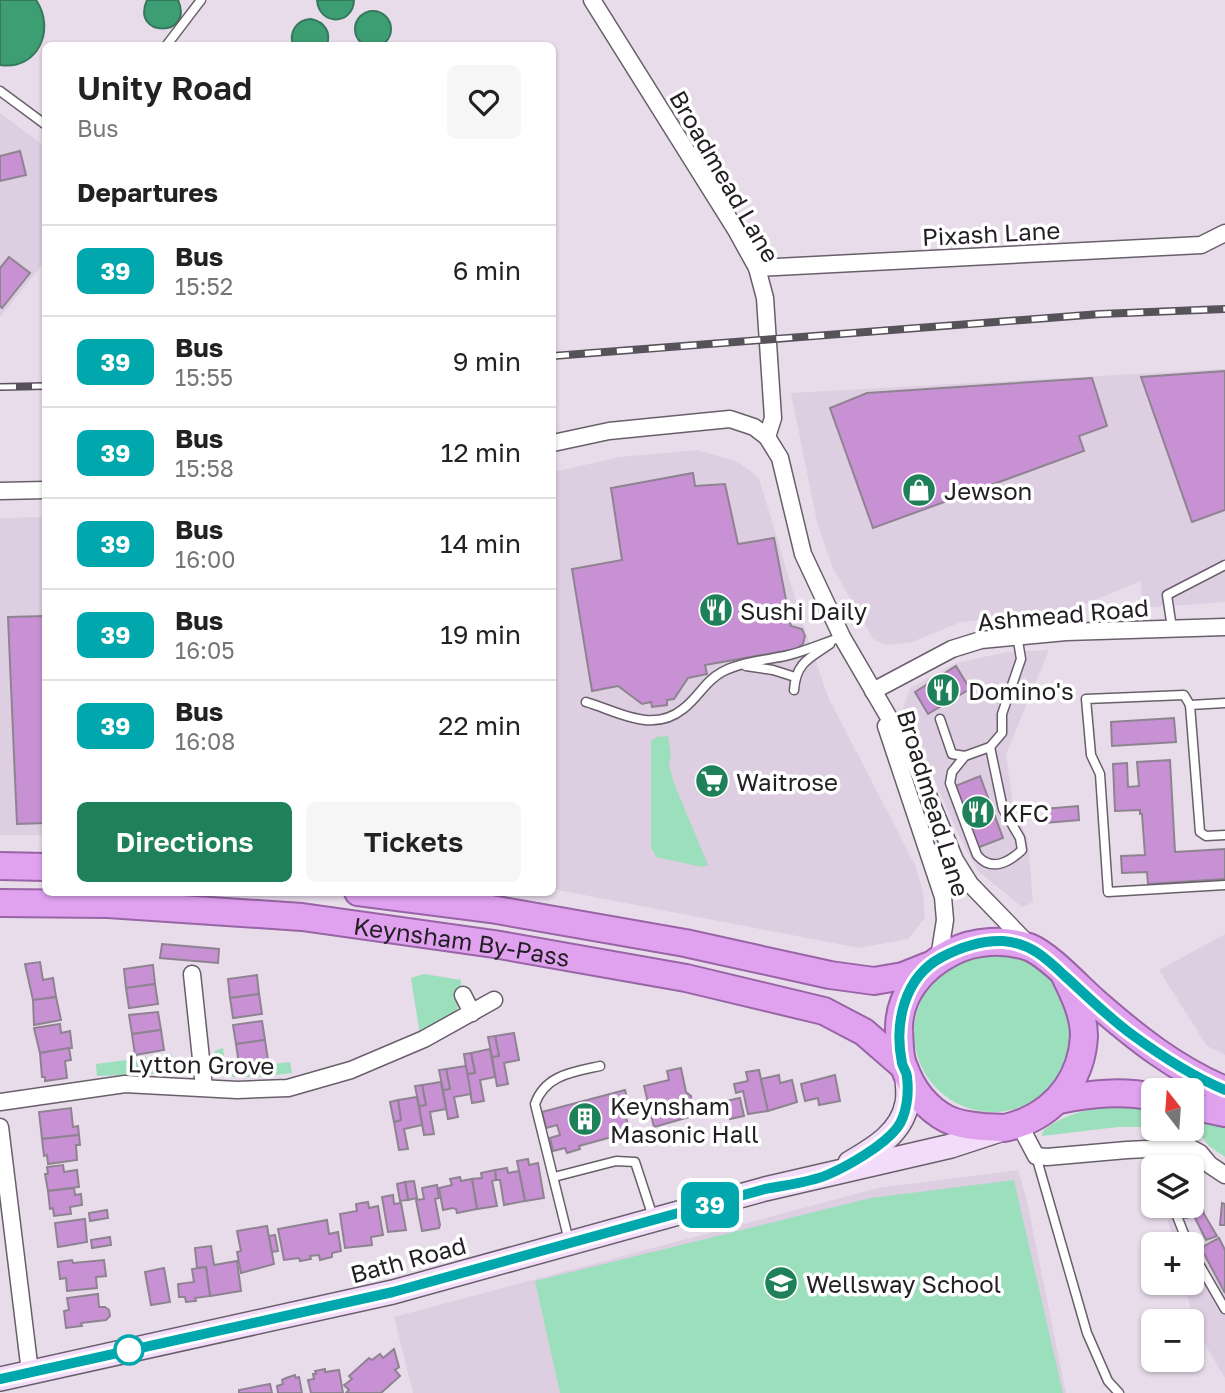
<!DOCTYPE html>
<html lang="en">
<head>
<meta charset="utf-8">
<style>
  :root { --surface:#fff; --page:#f6f6f6; --text:#222; --muted:#767676; --line:#e0e0e0; --accent:#1e8159 }
  body { margin:0; font-family:"Golos Text",sans-serif; background:var(--page); color:var(--text); height:100vh; display:flex; flex-direction:column; font-size:26px; white-space:nowrap }
  * { box-sizing:border-box; margin:0 }
  p { font-size:23px; color:var(--muted) }
  .icon { flex:none; width:38px; height:38px; fill:none; stroke:currentColor; stroke-width:2; stroke-linecap:round; stroke-linejoin:round }
  .map { position:relative; flex:1; overflow:hidden }
  .details { position:absolute; left:42px; top:42px; width:514px; height:854px; display:flex; flex-direction:column; background:var(--surface); border-radius:10px; box-shadow:0 2px 5px #0004 }
  .details>* { flex:none }
  .badge { padding:0 14px; border-radius:10px; font-size:24px; line-height:46px }
  .needle { width:46px; rotate:343deg }
  .buttons { position:absolute; left:1141px; top:1078px; display:grid; gap:14px }
  .buttons a { display:grid; place-items:center; width:63px; height:63px; border-radius:10px; background:var(--surface); box-shadow:0 2px 5px #0004; font-size:35px }
  .map>.badge { position:absolute; translate:-50% -50%; box-shadow:0 0 0 4px #fff }
  h2 { padding:0 35px; font-size:26px; line-height:63px }
  .round { display:grid; place-items:center; flex:none; width:74px; height:74px; border-radius:10px; background:var(--page) }
  .head { display:flex; align-items:center; justify-content:space-between; height:119px; padding:0 35px }
  h1 { font-size:33px; font-weight:600; line-height:52px }
  .action { display:flex; gap:14px; margin-top:auto; padding:14px 35px }
  .action a { flex:1; height:80px; border-radius:10px; background:var(--accent); color:#fff; font-size:28px; font-weight:600; line-height:80px; text-align:center }
  .action a+a { background:var(--page); color:var(--text) }
  ul { padding:0; list-style:none }
  li { display:flex; align-items:center; gap:21px; height:91px; padding:0 35px; border-top:2px solid var(--line) }
  li div { flex:1 }
  li b { display:block; font-size:26px }
  li em { font-style:normal }
  li .badge { min-width:77px; font-weight:700; text-align:center }
  .map>svg:first-child { display:block }
  .built { fill:#decee2 }
  .green { fill:#9cdfbc }
  .water { fill:#3d9e73; stroke:#35785b; stroke-width:2 }
  .building { fill:#c791d4; stroke:#8e8390; stroke-width:2 }
  .lines { fill:none; stroke-linecap:round; stroke-linejoin:round }
  .service-casing { stroke:#695f6b; stroke-width:11 }
  .minor-casing { stroke:#695f6b; stroke-width:19 }
  .secondary-casing { stroke:#695f6b; stroke-width:26 }
  .trunk-casing { stroke:#9864a5; stroke-width:30 }
  .service { stroke:#fff; stroke-width:8 }
  .minor { stroke:#fff; stroke-width:16 }
  .secondary { stroke:#f3dcf9; stroke-width:23 }
  .trunk { stroke:#e0a2ef; stroke-width:26 }
  .rail-casing { stroke:#575159; stroke-width:8 }
  .rail { stroke:#fff; stroke-width:5; stroke-dasharray:16; stroke-linecap:butt }
  .line-casing { stroke:#fff; stroke-width:16 }
  .line { stroke:#00a8ad; stroke-width:10 }
  .stop-dot { fill:#fff; stroke:#00a8ad; stroke-width:3.5 }
  .labels { text-anchor:middle; dominant-baseline:central; stroke-width:7; stroke-linejoin:round; paint-order:stroke }
  .street-label { font-size:24px; fill:#221e23; stroke:#fff }
  .poi-label { font-size:24px; fill:#221e23; stroke:#fff; text-anchor:start }
</style>
</head>
<body>
<div class="map">
<svg width="1225" height="1393" viewBox="0 0 1225 1393">
  <rect width="100%" height="100%" fill="#e8dceb"/>
  <g class="built">
    <polygon points="0,113 46,147 45,261 0,317"/>
    <polygon points="1225,369 1225,602 1142,608 1141,581 1073,609 961,622 912,642 887,645 873,639 832,566 817,522 791,393"/>
    <polygon points="698,450 738,462 759,478 801,618 828,697 915,865 923,892 925,918 908,939 859,948 553,889 553,472 620,457"/>
    <polygon points="45,517 45,835 0,835 0,518"/>
    <polygon points="1049,650 1006,754 1013,806 1028,840 1033,902 1022,907 978,871 961,840 903,709 910,688 956,663 1007,652"/>
    <polygon points="1225,934 1225,1055 1207,1046 1159,970"/>
    <polygon points="1018,1170 1026,1197 1066,1393 413,1393 394,1317 878,1188"/>
    <polygon points="1164,1206 1181,1206 1183,1219 1196,1245 1218,1237 1225,1250 1225,1378 1195,1327 1184,1283 1192,1283 1192,1244 1174,1244"/>
  </g>
  <g class="green">
    <polygon points="668,736 671,755 669,765 674,783 708,865 702,867 656,857 651,847 651,741 657,737"/>
    <circle cx="993" cy="1033" r="79"/>
    <polygon points="424,974 461,980 460,999 455,1015 420,1035 411,978"/>
    <polygon points="223,1048 227,1076 211,1075 209,1061 216,1050"/>
    <polygon points="172,1054 174,1073 97,1076 96,1064"/>
    <polygon points="290,1062 292,1073 256,1077 232,1077 232,1069"/>
    <path d="M 1114,1105 L 1153,1109 L 1153,1127 L 1118,1127 L 1042,1136 L 1043,1131 C 1063,1114 1089,1109 1114,1105 Z"/>
    <polygon points="1192,1118 1225,1123 1225,1157 1209,1146 1195,1128 1192,1128"/>
    <polygon points="1014,1180 1063,1393 560,1393 535,1281 871,1198"/>
  </g>
  <g class="water">
    <path d="M 0,0 L 36,0 C 56,29 38,71 0,65 Z"/>
    <path d="M 147,0 L 178,0 C 195,38 130,38 147,0 Z"/>
    <path d="M 317,0 L 354,0 C 353,26 319,26 317,0 Z"/>
    <circle cx="373" cy="29" r="18"/>
    <path d="M 311,19 C 325,22 331,32 327,45 L 293,45 C 289,32 296,20 311,19 Z"/>
  </g>
  <g class="building">
    <polygon points="20,151 26,175 0,181 0,156"/>
    <polygon points="9,257 30,273 2,308 0,306 0,268"/>
    <polygon points="1225,371 1225,510 1192,522 1141,377"/>
    <polygon points="1092,378 1107,426 1079,436 1084,451 873,528 830,408 867,393"/>
    <polygon points="693,473 695,486 725,484 738,544 774,538 791,626 802,629 805,636 803,644 796,649 705,665 707,674 688,678 674,699 667,700 667,705 652,707 651,702 642,704 618,686 592,691 572,569 622,560 611,488"/>
    <polygon points="46,616 46,823 17,824 8,617"/>
    <polygon points="956,666 970,689 928,714 915,692"/>
    <polygon points="1174,718 1176,742 1112,746 1111,722"/>
    <polygon points="1170,760 1175,852 1225,849 1225,879 1148,884 1147,872 1122,873 1121,856 1145,855 1142,814 1140,814 1140,810 1115,811 1113,764 1127,763 1128,787 1139,786 1137,762"/>
    <polygon points="980,776 1003,838 977,848 953,787"/>
    <polygon points="1078,806 1079,820 1045,823 1044,809"/>
    <polygon points="162,944 219,949 218,963 160,958"/>
    <polygon points="40,962 43,980 53,978 56,997 33,1000 25,964"/>
    <polygon points="153,965 155,984 126,988 124,969"/>
    <polygon points="257,975 259,994 230,998 228,979"/>
    <polygon points="155,984 158,1004 129,1008 126,988"/>
    <polygon points="259,994 262,1014 233,1018 230,998"/>
    <polygon points="56,997 61,1020 34,1025 33,1000"/>
    <polygon points="158,1012 161,1030 132,1034 129,1015"/>
    <polygon points="262,1021 265,1040 236,1044 233,1025"/>
    <polygon points="60,1024 61,1033 70,1031 72,1048 40,1053 34,1028"/>
    <polygon points="161,1030 164,1050 135,1055 132,1034"/>
    <polygon points="514,1033 519,1060 504,1063 508,1084 497,1086 492,1057 499,1056 495,1036"/>
    <polygon points="495,1036 499,1056 492,1057 488,1037"/>
    <polygon points="265,1040 268,1060 239,1064 236,1044"/>
    <polygon points="69,1048 71,1060 65,1061 67,1078 45,1081 45,1077 42,1077 40,1053"/>
    <polygon points="490,1049 495,1077 480,1080 484,1101 472,1103 467,1074 475,1073 471,1053"/>
    <polygon points="471,1053 475,1073 467,1074 464,1054"/>
    <polygon points="466,1066 471,1094 454,1097 458,1117 448,1119 443,1090 450,1089 446,1069"/>
    <polygon points="681,1068 686,1092 691,1096 693,1116 654,1127 644,1086 669,1080 667,1071"/>
    <polygon points="446,1069 450,1089 443,1090 439,1070"/>
    <polygon points="759,1070 768,1111 748,1114 743,1091 736,1093 734,1084 748,1081 746,1072"/>
    <polygon points="779,1075 780,1083 792,1080 797,1102 768,1111 761,1079"/>
    <polygon points="835,1075 840,1101 819,1105 818,1098 805,1101 801,1084"/>
    <polygon points="441,1082 446,1109 430,1112 434,1134 424,1135 419,1106 426,1105 422,1085"/>
    <polygon points="422,1085 426,1105 419,1106 415,1086"/>
    <polygon points="625,1090 629,1105 623,1106 630,1132 579,1146 580,1149 567,1153 565,1148 553,1151 550,1138 560,1135 557,1125 546,1128 542,1112"/>
    <polygon points="417,1097 422,1125 404,1129 408,1149 399,1150 394,1122 401,1120 398,1100"/>
    <polygon points="740,1098 744,1116 730,1119 726,1101"/>
    <polygon points="398,1100 401,1120 394,1122 390,1102"/>
    <polygon points="71,1108 73,1127 78,1126 79,1135 42,1139 39,1112"/>
    <polygon points="79,1135 80,1145 76,1145 77,1160 48,1164 47,1155 44,1156 42,1139"/>
    <polygon points="528,1159 529,1165 538,1163 544,1198 525,1201 517,1161"/>
    <polygon points="63,1165 64,1172 77,1170 79,1187 48,1191 45,1174 48,1174 47,1167"/>
    <polygon points="507,1168 508,1173 519,1171 525,1201 504,1205 500,1180 496,1180 495,1170"/>
    <polygon points="495,1170 496,1180 492,1181 497,1206 477,1209 472,1179 482,1178 481,1173"/>
    <polygon points="460,1177 461,1181 472,1179 477,1209 457,1213 456,1209 453,1208 443,1210 439,1188 452,1185 450,1179"/>
    <polygon points="414,1181 417,1198 408,1200 405,1182"/>
    <polygon points="405,1182 408,1200 400,1201 397,1184"/>
    <polygon points="437,1185 439,1198 435,1199 440,1225 439,1228 422,1231 416,1200 424,1199 422,1188"/>
    <polygon points="1198,1185 1204,1214 1217,1236 1206,1240 1194,1216 1185,1218 1182,1206 1192,1206 1192,1186"/>
    <polygon points="74,1188 75,1195 81,1194 82,1205 70,1207 71,1214 54,1216 53,1208 50,1209 48,1191"/>
    <polygon points="393,1195 394,1204 401,1203 406,1230 388,1232 382,1197"/>
    <polygon points="368,1202 369,1208 378,1206 383,1235 371,1237 372,1245 345,1248 340,1214 357,1211 356,1204"/>
    <polygon points="1222,1203 1225,1204 1225,1225 1220,1225"/>
    <polygon points="107,1210 108,1218 90,1221 89,1213"/>
    <polygon points="85,1219 87,1242 58,1247 55,1223"/>
    <polygon points="327,1220 329,1234 338,1232 341,1251 332,1253 332,1257 320,1260 319,1255 310,1256 311,1259 300,1261 299,1258 284,1260 278,1229"/>
    <polygon points="267,1226 274,1264 241,1273 237,1252 241,1251 237,1231"/>
    <polygon points="275,1235 278,1251 272,1252 269,1236"/>
    <polygon points="110,1237 111,1245 92,1248 91,1240"/>
    <polygon points="1219,1238 1225,1250 1225,1293 1201,1248"/>
    <polygon points="211,1246 214,1265 237,1261 241,1291 210,1296 206,1267 197,1268 195,1248"/>
    <polygon points="72,1260 73,1263 104,1260 106,1276 96,1277 97,1288 67,1291 66,1278 60,1279 58,1262"/>
    <polygon points="206,1267 210,1296 195,1298 196,1301 186,1302 185,1297 179,1297 178,1284 194,1282 192,1269"/>
    <polygon points="164,1268 170,1302 151,1305 145,1272"/>
    <polygon points="98,1294 99,1307 105,1307 109,1310 110,1316 106,1320 81,1323 82,1326 66,1328 64,1311 69,1310 67,1298"/>
    <polygon points="394,1349 399,1367 395,1370 400,1376 381,1393 346,1393 349,1390 344,1385 352,1379 349,1376 369,1358 372,1360 380,1354 383,1358"/>
    <polygon points="325,1369 325,1372 339,1370 343,1393 311,1393 308,1380 314,1379 313,1374 316,1374 315,1371"/>
    <polygon points="295,1375 296,1378 299,1377 302,1393 278,1393 277,1386 283,1384 282,1380 286,1378"/>
    <polygon points="270,1384 272,1393 239,1393 239,1390"/>
  </g>
  <g class="lines">
    <g class="service-casing">
      <g id="service">
        <polyline points="166,46 201,0"/>
        <polyline points="0,91 46,125"/>
        <polyline points="1172,628 1167,595 1225,565"/>
        <polyline points="746,666 773,670 795,677"/>
        <path d="M 794,690 C 796,662 810,658 830,644"/>
        <path d="M 586,702 C 617,711 652,734 683,709 C 698,698 705,681 722,672 C 741,662 765,660 785,656 C 804,652 823,643 842,637"/>
        <polyline points="1225,703 1190,705 1200,832 1206,836 1225,835"/>
        <polyline points="1190,705 1184,695 1086,699 1091,755 1100,774 1108,892 1225,885"/>
        <polyline points="940,719 952,754 965,756 990,747 1002,733 1002,714 1021,659 1017,635"/>
        <path d="M 965,756 L 952,772 L 950,783 L 977,855 C 991,872 1008,863 1022,850 L 1020,838 L 1003,809 L 990,747"/>
        <polyline points="1159,1148 1163,1167"/>
        <polyline points="1036,1156 1087,1333 1108,1381 1119,1393"/>
        <polyline points="554,1177 616,1161 635,1162 653,1217"/>
        <polyline points="1173,1206 1188,1244"/>
        <path d="M 569,1241 L 535,1104 C 545,1075 573,1072 600,1066"/>
        <polyline points="1192,1252 1225,1309"/>
      </g>
    </g>
    <g class="minor-casing">
      <g id="minor">
        <polyline points="592,0 736,230 757,268 765,298 773,418 767,437 780,458 803,554 842,637 913,759 955,860 970,884 1029,945"/>
        <polyline points="757,268 1201,245 1225,233"/>
        <polyline points="553,443 609,431 730,419 754,427 767,437"/>
        <polyline points="0,491 46,490"/>
        <polyline points="873,691 952,649 981,640 1066,632 1225,627"/>
        <polyline points="886,726 943,897 945,920 939,958"/>
        <polyline points="192,974 204,1087"/>
        <polyline points="463,995 472,1013"/>
        <polyline points="0,1102 125,1084 237,1090 288,1088 351,1070 424,1039 494,1000"/>
        <polyline points="1019,1124 1036,1156 1047,1157 1127,1150 1189,1147 1200,1153 1210,1165 1225,1175"/>
        <polyline points="0,1127 30,1372"/>
      </g>
    </g>
    <g class="secondary-casing">
      <g id="secondary">
        <path d="M 850,1163 C 874,1149 902,1133 907,1103 C 909,1094 907,1084 907,1075"/>
        <polyline points="0,1379 393,1292 765,1189 951,1146 1000,1130"/>
      </g>
    </g>
    <g class="trunk-casing">
      <g id="trunk">
        <polyline points="0,866 46,867"/>
        <polyline points="358,892 491,909 685,943 830,975 874,981 903,976 928,966"/>
        <path id="s1" d="M 0,903 L 108,904 L 302,917 L 494,944 L 686,978 L 824,1011 L 864,1032 L 902,1065"/>
        <path d="M 1065,976 C 1074,994 1084,1015 1084,1036 C 1082,1075 1060,1107 1024,1122 C 1018,1124 1011,1127 1004,1128 C 997,1128 990,1127 983,1127 C 972,1126 957,1124 947,1119 C 926,1108 912,1089 904,1067 C 899,1057 900,1042 899,1031 C 898,995 922,967 952,952 C 975,940 1005,939 1029,947 C 1049,955 1077,986 1094,1001 C 1135,1037 1175,1069 1225,1090"/>
        <path d="M 1059,1100 C 1090,1094 1122,1090 1153,1097"/>
        <polyline points="1192,1106 1225,1113"/>
      </g>
    </g>
    <use href="#service" class="service"/>
    <use href="#minor" class="minor"/>
    <use href="#secondary" class="secondary"/>
    <use href="#trunk" class="trunk"/>
    <g class="rail-casing">
      <g id="rail">
        <polyline points="553,356 1100,314 1225,309"/>
        <polyline points="0,387 46,386"/>
      </g>
    </g>
    <use href="#rail" class="rail"/>
  </g>
  <g class="lines">
    <g class="line-casing">
      <path id="line" d="M 0,1379 L 393,1292 L 765,1189 C 785,1185 808,1183 827,1175 C 848,1166 883,1146 897,1128 C 907,1115 909,1093 907,1077 C 907,1072 903,1068 902,1063 C 894,1023 904,977 942,957 C 961,947 982,940 1003,941 C 1031,943 1047,959 1066,977 C 1088,997 1110,1019 1134,1036 C 1164,1058 1192,1076 1225,1090"/>
    </g>
    <use href="#line" class="line"/>
  </g>
  <defs>
    <g id="shop-disc" transform="scale(1.75)"><circle r="9.5" fill="#1e8159" stroke="#fff"/><path d="M-5-2.5h2.3a2.7 3.5 0 0 1 5.4 0H5L5.5 6h-11ZM-1.5-2.5h3a1.5 2.3 0 0 0-3 0Z" fill="#fff"/></g>
    <g id="restaurant-disc" transform="scale(1.75)"><circle r="9.5" fill="#1e8159" stroke="#fff"/><path d="M-5-6h1v4h1v-4h1v4h1v-4h1v5L-1.5 .5V6h-2V.5L-5-1ZM5-6V6H3V1.5H1.5Q1.5-4 5-6Z" fill="#fff"/></g>
    <g id="supermarket-disc" transform="scale(1.75)"><circle r="9.5" fill="#1e8159" stroke="#fff"/><path d="M-6-5.5h2.5l.6 2H6L4.5 2H-2.5L-4.4-4H-6ZM-1.5 3.2a1.3 1.3 0 1 0 .1 0ZM3 3.2a1.3 1.3 0 1 0 .1 0Z" fill="#fff"/></g>
    <g id="building-disc" transform="scale(1.75)"><circle r="9.5" fill="#1e8159" stroke="#fff"/><path d="M-4-6H4V6H1V3H-1V6H-4ZM-2.5-4.3h1.7v1.8h-1.7ZM.8-4.3h1.7v1.8H.8ZM-2.5-1h1.7V.8h-1.7ZM.8-1h1.7V.8H.8Z" fill="#fff"/></g>
    <g id="school-disc" transform="scale(1.75)"><circle r="9.5" fill="#1e8159" stroke="#fff"/><path d="M0-5L7-2L0 1L-7-2ZM-4 1L0 2.5L4 1V4Q0 6-4 4Z" fill="#fff"/></g>
  </defs>
  <g fill-rule="evenodd">
    <use href="#shop-disc" x="919" y="490"/>
    <use href="#restaurant-disc" x="716" y="610"/>
    <use href="#restaurant-disc" x="943" y="690"/>
    <use href="#supermarket-disc" x="712" y="781"/>
    <use href="#restaurant-disc" x="978" y="812"/>
    <use href="#building-disc" x="585" y="1119"/>
    <use href="#school-disc" x="781" y="1283"/>
  </g>
  <circle class="stop-dot" cx="129" cy="1350" r="14"/>
  <g class="labels">
    <g class="street-label">
      <text transform="translate(725 176) rotate(60)">Broadmead Lane</text>
      <text transform="translate(991 233) rotate(-3)">Pixash Lane</text>
      <text transform="translate(1063 614) rotate(-5)">Ashmead Road</text>
      <text transform="translate(934 803) rotate(73)">Broadmead Lane</text>
      <text stroke="none"><textPath href="#s1" startOffset="464">Keynsham By-Pass</textPath></text>
      <text transform="translate(201 1064) rotate(1)">Lytton Grove</text>
      <text transform="translate(408 1259) rotate(-15)">Bath Road</text>
    </g>
    <g class="poi-label">
      <text x="944" y="490">Jewson</text>
      <text x="740" y="610">Sushi Daily</text>
      <text x="968" y="690">Domino's</text>
      <text x="736" y="781">Waitrose</text>
      <text x="1002" y="812">KFC</text>
      <text x="610" y="1105">Keynsham<tspan x="610" dy="28">Masonic Hall</tspan></text>
      <text x="806" y="1283">Wellsway School</text>
    </g>
  </g>
</svg>
<div class="buttons">
<a><svg class="needle" viewBox="-14 -14 28 28"><path d="M0-13l5 13h-10z" fill="#e53935"/><path d="M0 13l5-13h-10z" fill="#767676"/></svg></a>
<a><svg class="icon" aria-label="layers" viewBox="0 0 24 24"><path d="M12 4l9 5-9 5-9-5zM3 14l9 5 9-5"/></svg></a>
<a>+</a>
<a>−</a>
</div>
<b class="badge" style="left:710px;top:1205px;background:#00a8ad;color:#fff">39</b>
<section class="details">
<div class="head"><div><h1>Unity Road</h1><p>Bus</p></div><a class="round"><svg class="icon" aria-label="heart" viewBox="0 0 24 24"><path d="M12 20l-8-8c-3-5 5-10 8-4 3-6 11-1 8 4z"/></svg></a></div>
<h2>Departures</h2>
<ul>
<li><span class="badge" style="background:#00a8ad;color:#fff">39</span><div><b>Bus</b><p>15:52</p></div><em>6 min</em></li>
<li><span class="badge" style="background:#00a8ad;color:#fff">39</span><div><b>Bus</b><p>15:55</p></div><em>9 min</em></li>
<li><span class="badge" style="background:#00a8ad;color:#fff">39</span><div><b>Bus</b><p>15:58</p></div><em>12 min</em></li>
<li><span class="badge" style="background:#00a8ad;color:#fff">39</span><div><b>Bus</b><p>16:00</p></div><em>14 min</em></li>
<li><span class="badge" style="background:#00a8ad;color:#fff">39</span><div><b>Bus</b><p>16:05</p></div><em>19 min</em></li>
<li><span class="badge" style="background:#00a8ad;color:#fff">39</span><div><b>Bus</b><p>16:08</p></div><em>22 min</em></li>
</ul>
<div class="action"><a>Directions</a><a>Tickets</a></div>
</section>
</div>
</body>
</html>
